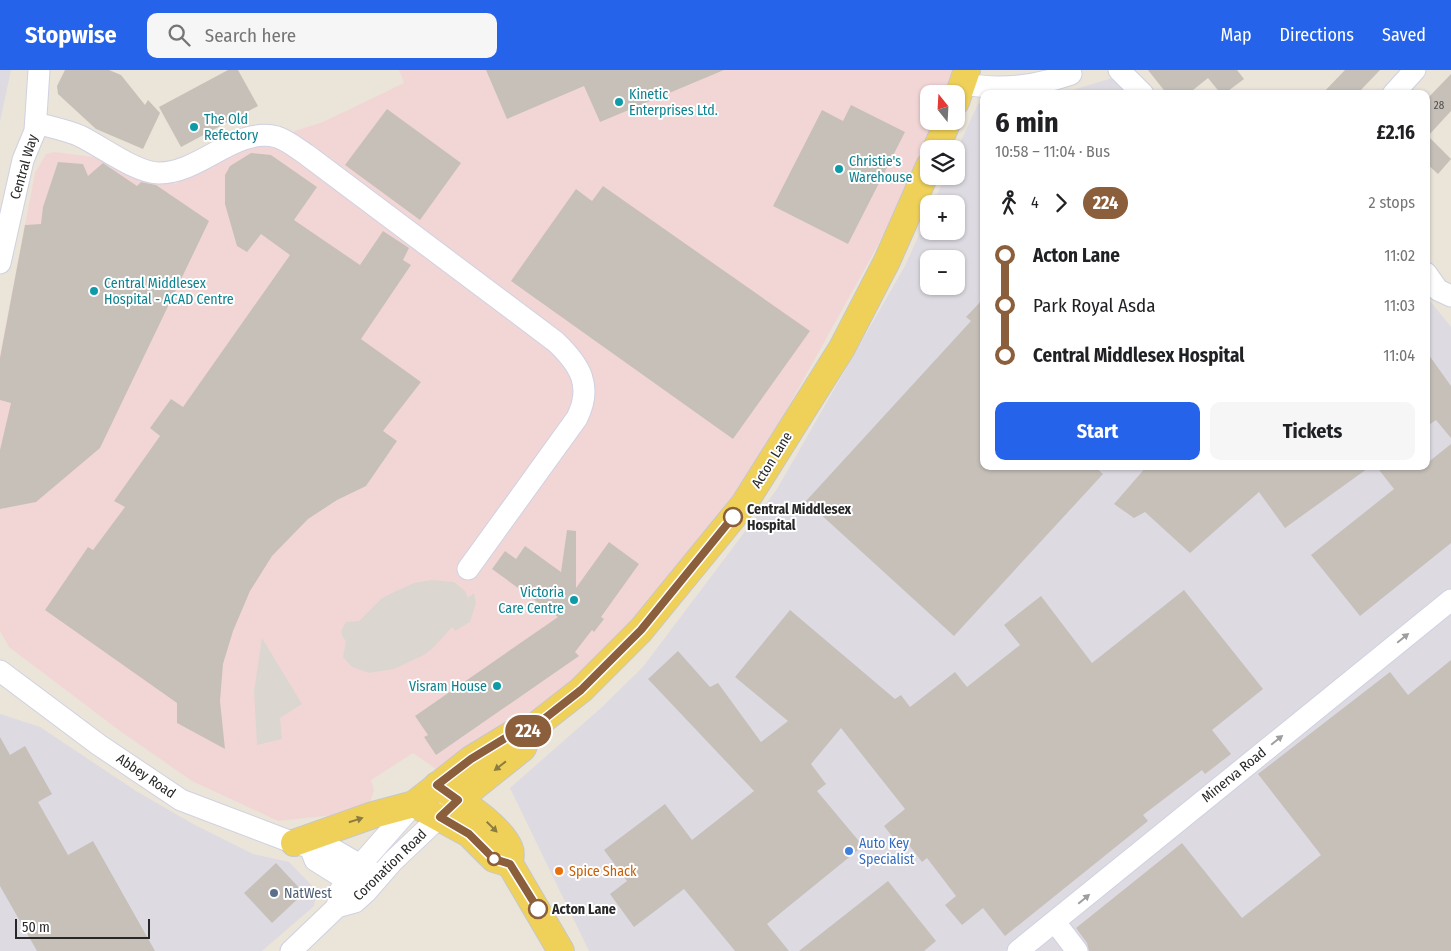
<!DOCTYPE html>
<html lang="en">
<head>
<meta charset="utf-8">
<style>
  :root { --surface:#fff; --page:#f6f6f6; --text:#202124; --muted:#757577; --accent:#2563eb }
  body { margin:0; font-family:"Fira Sans Condensed",sans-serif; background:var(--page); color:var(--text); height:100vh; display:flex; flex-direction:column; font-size:19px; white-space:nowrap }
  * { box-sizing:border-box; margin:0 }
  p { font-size:16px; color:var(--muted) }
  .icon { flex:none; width:28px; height:28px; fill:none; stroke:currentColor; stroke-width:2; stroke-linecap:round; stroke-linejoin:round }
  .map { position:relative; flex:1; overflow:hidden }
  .side { position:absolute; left:980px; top:20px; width:450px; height:380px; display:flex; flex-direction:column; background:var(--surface); border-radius:10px; box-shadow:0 1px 4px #0004 }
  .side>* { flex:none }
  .badge { padding:0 10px; border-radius:16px; font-size:18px; line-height:32px }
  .needle { width:32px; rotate:342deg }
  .fabs { position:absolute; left:920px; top:15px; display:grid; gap:10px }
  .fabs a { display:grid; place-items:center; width:45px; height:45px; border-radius:10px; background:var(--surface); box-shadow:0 1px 4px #0004; font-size:25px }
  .scale { position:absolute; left:15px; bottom:12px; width:135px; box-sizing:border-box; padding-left:5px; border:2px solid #282828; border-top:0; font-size:14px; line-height:18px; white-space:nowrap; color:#282828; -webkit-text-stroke:4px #fff; paint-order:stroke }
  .map>.badge { position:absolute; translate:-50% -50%; box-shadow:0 0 0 2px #fff }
  .legs { display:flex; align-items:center; gap:8px; height:55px; padding:0 15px; font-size:16px }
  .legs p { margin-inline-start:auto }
  .summary { display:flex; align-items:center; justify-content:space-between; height:85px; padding:0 15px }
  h1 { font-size:28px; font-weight:700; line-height:38px }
  .primary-button { display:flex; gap:10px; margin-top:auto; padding:10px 15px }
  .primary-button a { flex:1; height:58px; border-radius:10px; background:var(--accent); color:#fff; font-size:20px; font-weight:700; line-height:58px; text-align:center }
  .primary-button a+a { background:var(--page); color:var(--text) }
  ul { padding:0 15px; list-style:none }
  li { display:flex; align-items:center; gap:18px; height:50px; font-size:19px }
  li i { display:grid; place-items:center; width:8px; height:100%; margin:0 6px; background:currentColor }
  li i::after { content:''; width:12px; height:12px; margin:-6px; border:4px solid; border-radius:50%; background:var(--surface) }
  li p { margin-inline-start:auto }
  li:first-child i { background:linear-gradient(#0000 50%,currentColor 0) }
  li:last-child i { background:linear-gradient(currentColor 50%,#0000 0) }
  header { display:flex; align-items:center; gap:30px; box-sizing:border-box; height:70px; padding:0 25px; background:var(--accent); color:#fff }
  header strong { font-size:24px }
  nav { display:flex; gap:28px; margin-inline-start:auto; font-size:18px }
  .search { width:350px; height:45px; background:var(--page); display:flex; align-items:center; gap:12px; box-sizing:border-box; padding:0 18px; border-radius:10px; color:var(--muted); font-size:19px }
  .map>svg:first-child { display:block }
  .industrial { fill:#dddae2; fill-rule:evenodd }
  .medical { fill:#f2d6d6 }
  .plaza { fill:#dbd7d0 }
  .building { fill:#c6c0b9 }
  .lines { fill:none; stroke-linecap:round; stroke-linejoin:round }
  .minor-casing { stroke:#cfd1e1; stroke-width:23 }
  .major-casing { stroke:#c7c7c7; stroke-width:28 }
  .minor { stroke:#fff; stroke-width:21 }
  .major { stroke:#efd15a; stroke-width:26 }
  .oneway { fill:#9e9e9e }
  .oneway2 { fill:#8c7c41 }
  .line-1-casing { stroke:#fff; stroke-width:11 }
  .line-1 { stroke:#8b5e3c; stroke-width:8 }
  .culture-dot { fill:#0f9aa8; stroke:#fff; stroke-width:2 }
  .stop-1-dot { fill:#fff; stroke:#8b5e3c; stroke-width:2.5 }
  .shop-dot { fill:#3f7fe0; stroke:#fff; stroke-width:2 }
  .food-dot { fill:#e8710a; stroke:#fff; stroke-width:2 }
  .service-dot { fill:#5c6f8a; stroke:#fff; stroke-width:2 }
  .labels { text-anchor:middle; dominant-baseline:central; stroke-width:4; stroke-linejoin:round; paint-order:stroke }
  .number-label { font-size:11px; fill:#504e4c }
  .culture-label { font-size:14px; fill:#0d838f; stroke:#fff; text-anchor:start }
  .street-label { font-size:14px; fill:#282828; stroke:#fff }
  .stop-label { font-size:14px; font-weight:bold; fill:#282828; stroke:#fff; text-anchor:start }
  .shop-label { font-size:14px; fill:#366cbe; stroke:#fff; text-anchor:start }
  .food-label { font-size:14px; fill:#c56008; stroke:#fff; text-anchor:start }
  .service-label { font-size:14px; fill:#4e5e75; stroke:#fff; text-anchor:start }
</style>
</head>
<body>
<header>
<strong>Stopwise</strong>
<div class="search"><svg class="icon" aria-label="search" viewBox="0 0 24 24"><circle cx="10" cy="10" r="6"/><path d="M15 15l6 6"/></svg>Search here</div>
<nav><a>Map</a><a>Directions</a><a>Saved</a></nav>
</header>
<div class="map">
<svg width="1451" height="881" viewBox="0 0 1451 881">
  <rect width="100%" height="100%" fill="#eae4d9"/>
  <g class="industrial">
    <polygon points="0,0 11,0 0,51"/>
    <polygon points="1113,8 1129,24 1064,24 1076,19"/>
    <path d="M 984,33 L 984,396 L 1426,396 L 1426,226 L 1451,257 L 1451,881 L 589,881 L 510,718 L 601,638 L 643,597 L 777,419 L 905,196 L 929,143 L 929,161 L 956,161 L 956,134 L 933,134 L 945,106 L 956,106 L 956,82 L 978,34 ZM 929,189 L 956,189 L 956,216 L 929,216 Z"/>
    <polygon points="0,644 40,657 136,721 193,754 253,784 289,792 317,821 314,836 262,881 0,881"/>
  </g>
  <polygon class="medical" points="399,0 958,0 956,24 929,24 929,51 943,51 872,186 752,402 621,565 531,651 436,699 413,683 371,710 374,720 370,732 343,744 278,751 192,711 120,661 9,577 0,561 0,285 35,103 46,84 54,82 111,89 175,114 248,76 323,52 404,13"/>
  <g class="plaza">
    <polygon points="431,510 454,512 465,521 468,528 474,523 476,533 470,552 455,561 452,557 434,577 424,585 394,599 369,603 352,597 343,587 346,571 342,566 341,561 346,552 359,551 382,528 396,521 414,513"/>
    <polygon points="262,568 302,634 280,648 282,669 257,675 254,621"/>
  </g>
  <g class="building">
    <polygon points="65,0 109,0 121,5 145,35 148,30 160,43 143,79 96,59 58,24 57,16"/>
    <polygon points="228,0 238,0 258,36 181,77 159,37"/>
    <polygon points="486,0 724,0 600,52 584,16 507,49"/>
    <polygon points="1148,0 1237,0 1244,9 1224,24 1221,24 1208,8 1188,24 1167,24"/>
    <polygon points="1345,0 1380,0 1357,24 1322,24"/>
    <polygon points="1451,4 1451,41 1428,66 1451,89 1438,104 1426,93 1426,30"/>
    <polygon points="851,35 905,62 848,174 773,136 822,40 843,51"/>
    <polygon points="387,39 461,93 420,150 345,95"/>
    <polygon points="251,83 271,85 317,117 294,150 360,195 383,161 409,178 403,190 411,195 361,269 421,312 383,361 397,371 366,416 337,430 308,449 272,486 250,521 233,561 223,594 220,631 225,679 177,653 177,633 45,540 88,477 93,480 125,437 114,431 160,366 150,358 171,329 183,337 290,185 261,164 247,182 237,176 225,134 225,105 230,96"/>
    <polygon points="58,92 83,94 88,106 103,93 137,116 141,112 156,115 209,151 100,378 36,432 0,439 0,380 11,333 0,330 0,288 25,155 41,154 43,137"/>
    <polygon points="603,116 810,261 733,369 511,211 576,119 592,131"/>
    <polygon points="984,228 984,396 1094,396 1103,404 954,566 806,431 971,251 966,247"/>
    <polygon points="1426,281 1451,316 1451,368 1436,350 1426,357"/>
    <polygon points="1451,374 1451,473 1360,546 1311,485 1394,419 1376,396 1426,396 1426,394"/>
    <polygon points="1147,396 1371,396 1285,458 1259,422 1190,483 1145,442 1134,448 1114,434"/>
    <polygon points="567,460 576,461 576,518 609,472 639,494 601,547 604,549 594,562 592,560 575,582 579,586 436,685 424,667 428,665 415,646 558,547 492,499 505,481 516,489 525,476 561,502"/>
    <polygon points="1184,520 1263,619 1212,660 1231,684 1205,704 1202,700 1143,745 1148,751 1005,866 983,838 962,855 945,835 956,826 927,788 922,792 905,770 899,775 884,756 905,739 841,658 811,694 826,714 817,721 863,776 767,854 789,881 735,881 684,819 634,857 610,824 627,811 604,780 665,734 692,770 754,721 648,609 678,581 710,617 718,613 761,672 788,651 735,607 790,540 895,629 901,625 910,637 955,602 967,617 1020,575 1004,555 1041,526 1092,593"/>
    <polygon points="1451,590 1451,881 1089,881 1087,873 1076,858 1182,773 1242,848 1321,785 1258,704 1390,602 1408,625"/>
    <polygon points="0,667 10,685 25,676 52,724 38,732 68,785 93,771 155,881 37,881 0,816"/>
    <polygon points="276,793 304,823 272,853 244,823"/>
    <polygon points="888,811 936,871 924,881 799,881"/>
  </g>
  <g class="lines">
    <g class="minor-casing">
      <g id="minor">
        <polyline points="1119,0 1143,24"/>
        <path d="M 962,14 C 1002,20 1033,17 1071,4"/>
        <polyline points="1393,24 1415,0"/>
        <path d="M 36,53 C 50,57 66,60 80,66 C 101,76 136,103 159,103 C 201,103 236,56 277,67 C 287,70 298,79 307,85 L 556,272 C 580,295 593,316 577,348 L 468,499"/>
        <polyline points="0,193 23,90 35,61 39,0"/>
        <polyline points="1426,203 1438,220 1451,226"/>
        <polyline points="0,601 99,675 181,730 294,773 310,777 324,774 379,806"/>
        <polyline points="310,777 315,790 358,817"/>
        <polyline points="337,837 340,821 347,810 414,734"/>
        <polyline points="1055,852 1077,881"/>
        <polyline points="291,881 337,837 355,832 366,822 393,791 449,738"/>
        <polyline points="1018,881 1451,530"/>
      </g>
    </g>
    <g class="major-casing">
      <g id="major">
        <polyline points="956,32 967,0"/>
        <polyline points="936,79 948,51"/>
        <path d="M 437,715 C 458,730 500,754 510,779 C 512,783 510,790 510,794 L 561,881"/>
        <polyline points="458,730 523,678 530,660"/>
        <polyline points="414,734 469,764 494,789 510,794"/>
        <polyline points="294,773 373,745 414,734 471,689 512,664 530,660 581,620 641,560 744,434 842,278 887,191 929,96"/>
      </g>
    </g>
    <use href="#minor" class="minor"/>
    <use href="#major" class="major"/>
  </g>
  <defs><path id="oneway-solid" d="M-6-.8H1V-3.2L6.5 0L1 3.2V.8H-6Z" transform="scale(1.25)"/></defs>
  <g class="oneway">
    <use href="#oneway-solid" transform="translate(1403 568) rotate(-39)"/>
    <use href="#oneway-solid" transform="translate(1277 670) rotate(-39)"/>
    <use href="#oneway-solid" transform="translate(1084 829) rotate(-40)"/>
  </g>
  <g class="oneway2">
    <use href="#oneway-solid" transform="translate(500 696) rotate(142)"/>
    <use href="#oneway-solid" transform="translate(356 750) rotate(-18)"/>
    <use href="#oneway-solid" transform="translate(492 757) rotate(45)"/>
  </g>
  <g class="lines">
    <g class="line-1-casing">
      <polyline id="line-1" points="538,839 510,794 494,789 469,764 440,747 458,730 437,715 471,689 512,664 530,660 581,620 641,560 733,447"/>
    </g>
    <use href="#line-1" class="line-1"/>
  </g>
  <g class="culture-dot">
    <circle cx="619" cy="32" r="5"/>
    <circle cx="194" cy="57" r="5"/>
    <circle cx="839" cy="99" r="5"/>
    <circle cx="94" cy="221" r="5"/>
    <circle cx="574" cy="530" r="5"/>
    <circle cx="497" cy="616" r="5"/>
  </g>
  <g class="stop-1-dot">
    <circle cx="733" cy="447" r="9"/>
    <circle cx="494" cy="789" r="6"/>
    <circle cx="538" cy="839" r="9"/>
  </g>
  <circle class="shop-dot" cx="849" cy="781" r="5"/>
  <circle class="food-dot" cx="559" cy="801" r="5"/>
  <circle class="service-dot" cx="274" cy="823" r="5"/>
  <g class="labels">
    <g class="number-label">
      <text x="1439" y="35">28</text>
    </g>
    <g class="culture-label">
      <text x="629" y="24">Kinetic<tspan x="629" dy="16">Enterprises Ltd.</tspan></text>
      <text x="204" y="49">The Old<tspan x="204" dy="16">Refectory</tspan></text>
      <text x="849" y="91">Christie's<tspan x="849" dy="16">Warehouse</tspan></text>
      <text x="104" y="213">Central Middlesex<tspan x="104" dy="16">Hospital - ACAD Centre</tspan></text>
      <text x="564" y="522" text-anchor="end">Victoria<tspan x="564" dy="16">Care Centre</tspan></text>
      <text x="487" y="616" text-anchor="end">Visram House</text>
    </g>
    <g class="street-label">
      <text transform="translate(24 97) rotate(-74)">Central Way</text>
      <text transform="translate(772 390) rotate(-58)">Acton Lane</text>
      <text transform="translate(1234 705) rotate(-39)">Minerva Road</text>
      <text transform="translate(146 706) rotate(34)">Abbey Road</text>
      <text transform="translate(390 795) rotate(-44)">Coronation Road</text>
    </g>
    <g class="stop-label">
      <text x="747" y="439">Central Middlesex<tspan x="747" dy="16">Hospital</tspan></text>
      <text x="552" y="839">Acton Lane</text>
    </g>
    <g class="shop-label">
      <text x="859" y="773">Auto Key<tspan x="859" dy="16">Specialist</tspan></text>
    </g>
    <g class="food-label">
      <text x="569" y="801">Spice Shack</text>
    </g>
    <g class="service-label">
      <text x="284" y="823">NatWest</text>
    </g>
  </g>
</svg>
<div class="fabs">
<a><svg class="needle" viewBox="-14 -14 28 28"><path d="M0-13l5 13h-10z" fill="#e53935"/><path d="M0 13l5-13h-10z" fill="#757577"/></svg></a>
<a><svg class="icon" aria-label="layers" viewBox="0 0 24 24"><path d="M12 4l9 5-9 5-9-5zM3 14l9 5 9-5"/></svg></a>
<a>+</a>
<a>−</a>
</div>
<div class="scale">50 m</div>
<b class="badge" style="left:528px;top:661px;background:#8b5e3c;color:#fff">224</b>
<section class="side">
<div class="summary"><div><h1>6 min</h1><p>10:58 – 11:04 · Bus</p></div><b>£2.16</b></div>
<div class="legs"><svg class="icon" aria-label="walk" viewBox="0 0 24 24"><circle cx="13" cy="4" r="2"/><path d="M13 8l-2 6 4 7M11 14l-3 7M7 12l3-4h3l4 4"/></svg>4<svg class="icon" aria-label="forward" viewBox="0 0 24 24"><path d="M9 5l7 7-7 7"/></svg><b class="badge" style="background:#8b5e3c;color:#fff">224</b><p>2 stops</p></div>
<ul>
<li><i style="color:#8b5e3c"></i><b>Acton Lane</b><p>11:02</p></li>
<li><i style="color:#8b5e3c"></i><span>Park Royal Asda</span><p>11:03</p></li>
<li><i style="color:#8b5e3c"></i><b>Central Middlesex Hospital</b><p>11:04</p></li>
</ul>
<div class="primary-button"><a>Start</a><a>Tickets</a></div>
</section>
</div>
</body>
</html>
